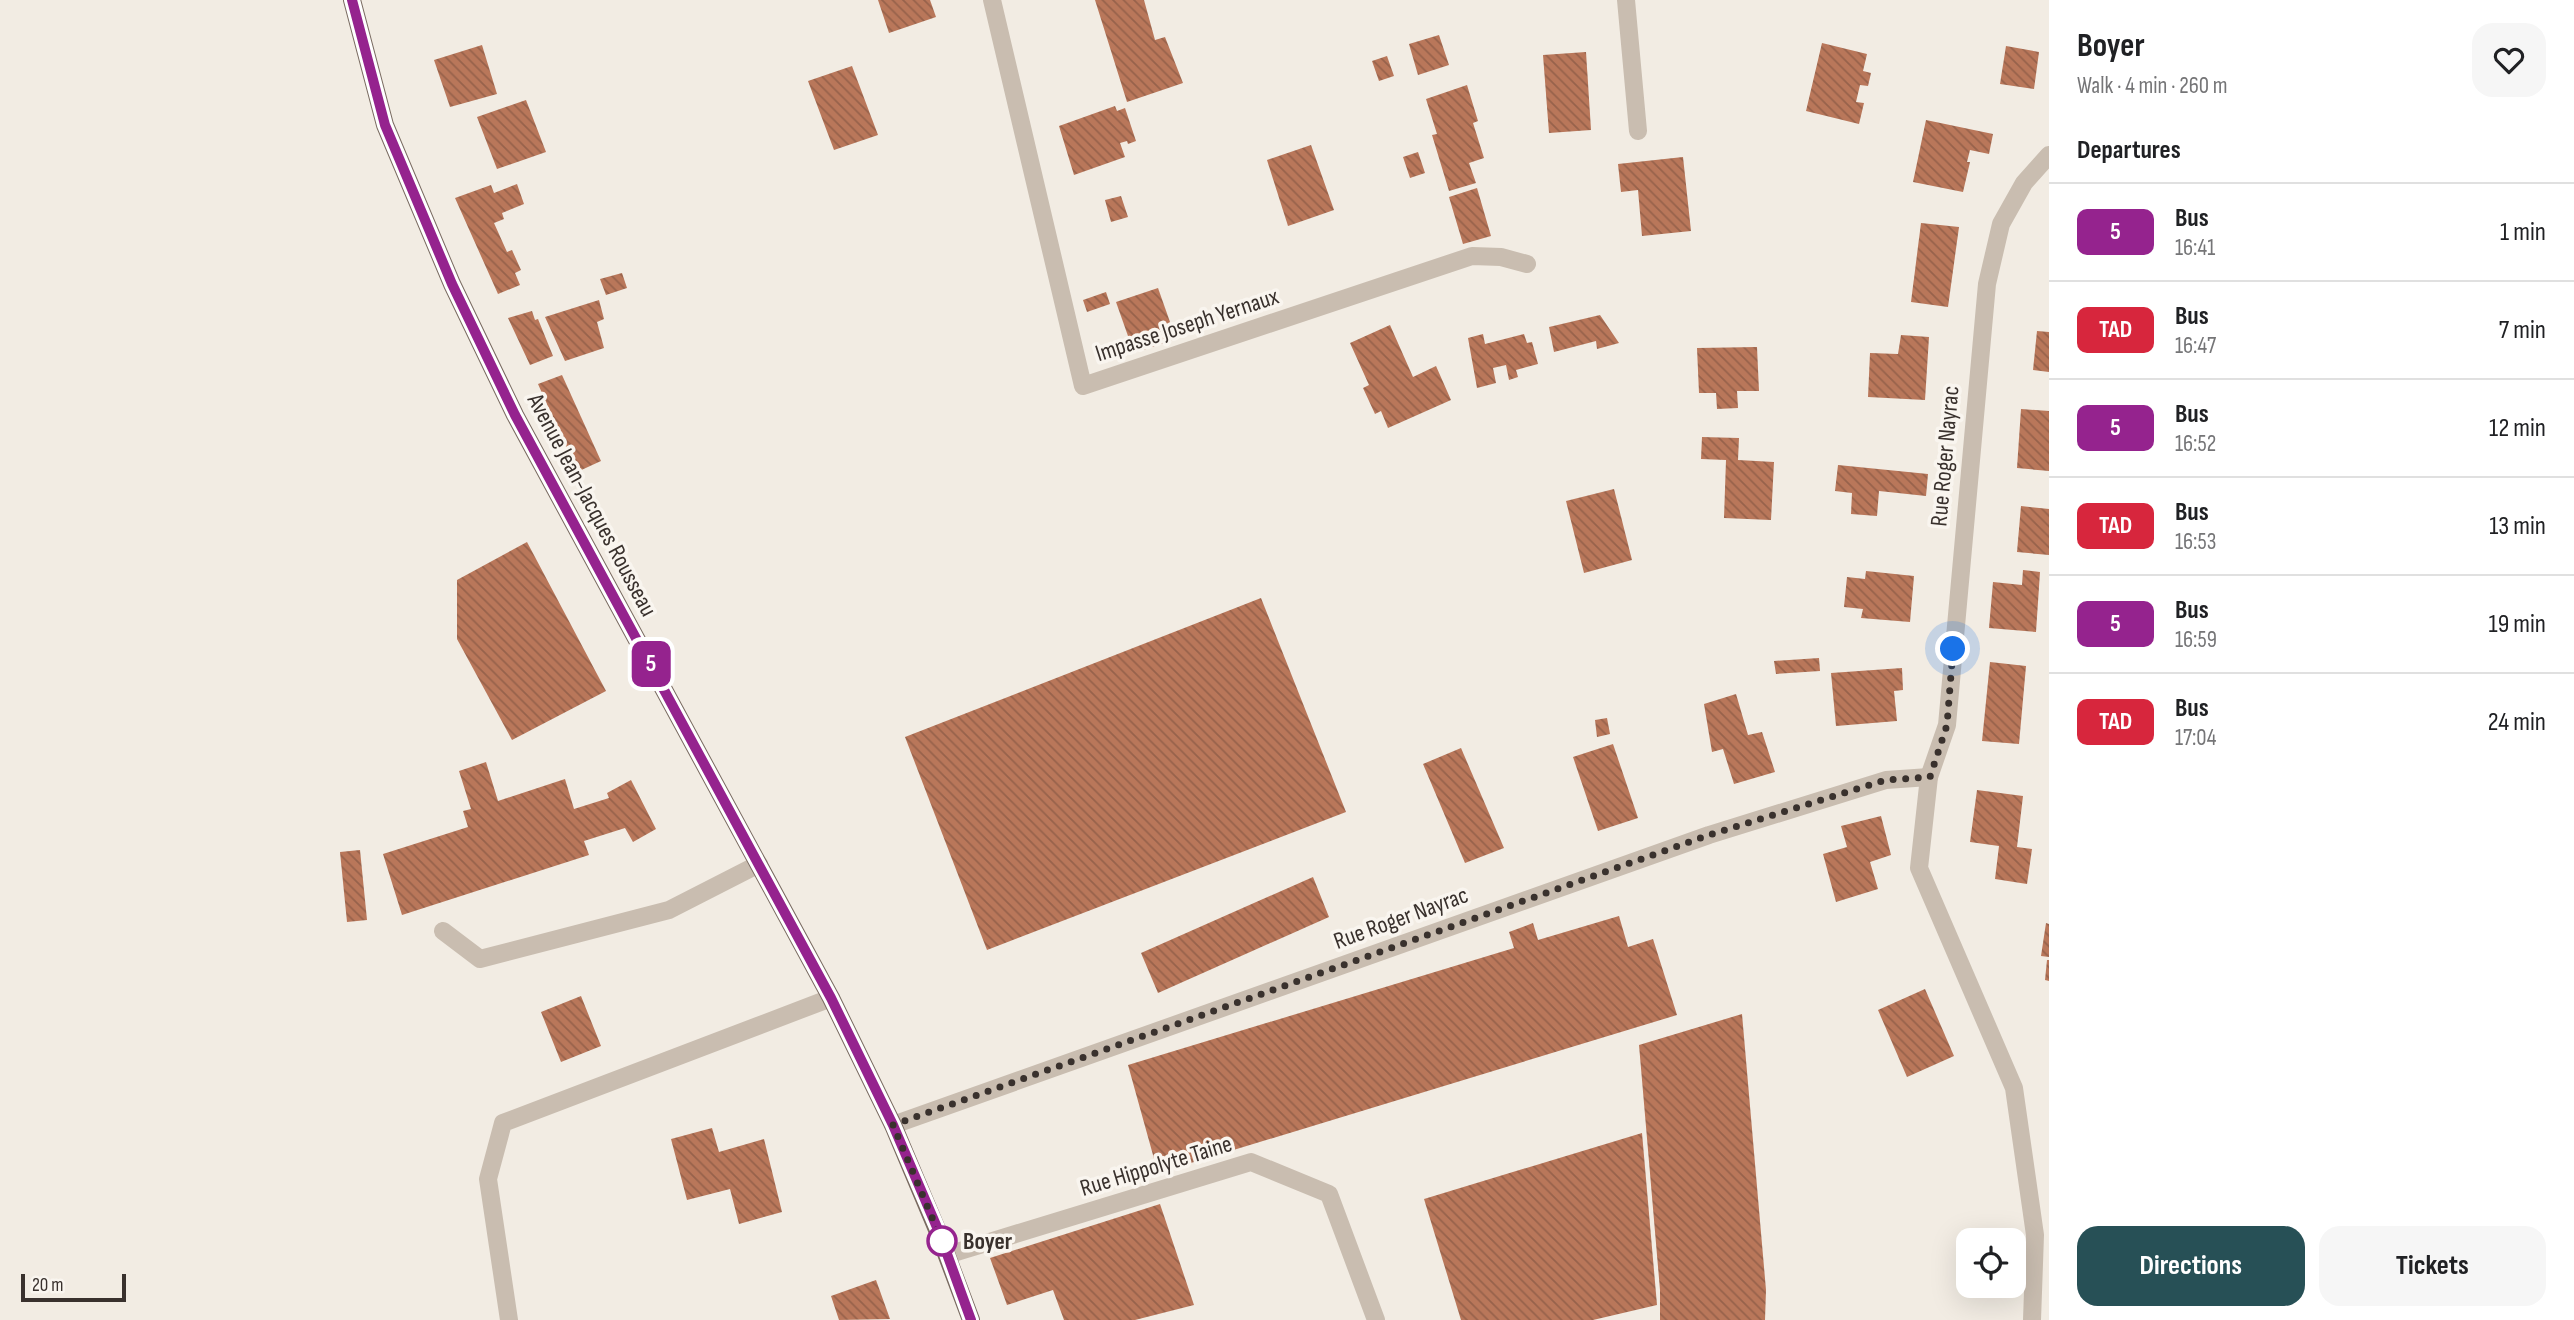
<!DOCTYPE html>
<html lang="en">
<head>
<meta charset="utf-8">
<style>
  :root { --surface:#fff; --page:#f6f6f6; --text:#202124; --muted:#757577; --line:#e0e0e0; --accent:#275056 }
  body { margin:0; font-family:"Sofia Sans Condensed",sans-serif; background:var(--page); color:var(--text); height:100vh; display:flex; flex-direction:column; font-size:26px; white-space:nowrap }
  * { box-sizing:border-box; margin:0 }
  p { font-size:23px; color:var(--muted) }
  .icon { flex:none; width:38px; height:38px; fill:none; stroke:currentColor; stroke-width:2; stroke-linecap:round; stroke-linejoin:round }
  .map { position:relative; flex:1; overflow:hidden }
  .drawer { display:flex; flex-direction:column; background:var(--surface); width:525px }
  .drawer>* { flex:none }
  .badge { padding:0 14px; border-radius:10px; font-size:24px; line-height:46px }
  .buttons { position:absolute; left:1956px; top:1228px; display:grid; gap:14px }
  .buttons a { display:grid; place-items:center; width:70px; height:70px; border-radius:14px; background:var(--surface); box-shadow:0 7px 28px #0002; font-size:35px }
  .scale { position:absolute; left:21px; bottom:18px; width:105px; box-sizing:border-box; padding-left:7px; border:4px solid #39312d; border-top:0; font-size:19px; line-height:24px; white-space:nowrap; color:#39312d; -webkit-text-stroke:5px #f9f5ef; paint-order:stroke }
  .you { position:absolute; width:35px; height:35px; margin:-18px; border:5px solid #fff; border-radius:50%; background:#1a73e8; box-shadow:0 0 0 10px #1a73e833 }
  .map>.badge { position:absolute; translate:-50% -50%; box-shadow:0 0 0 4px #fff }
  h2 { padding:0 28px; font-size:26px; line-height:63px }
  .round { display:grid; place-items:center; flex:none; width:74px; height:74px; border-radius:21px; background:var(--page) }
  .summary { display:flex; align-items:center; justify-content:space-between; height:119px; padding:0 28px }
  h1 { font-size:33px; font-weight:700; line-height:52px }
  .action { display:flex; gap:14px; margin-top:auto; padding:14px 28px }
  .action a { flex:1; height:80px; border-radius:21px; background:var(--accent); color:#fff; font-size:28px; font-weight:700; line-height:80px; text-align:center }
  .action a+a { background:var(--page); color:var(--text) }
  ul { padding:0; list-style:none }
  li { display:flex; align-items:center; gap:21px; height:98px; padding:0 28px; border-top:2px solid var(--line) }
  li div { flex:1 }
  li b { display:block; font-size:26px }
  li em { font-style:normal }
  li .badge { min-width:77px; font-weight:700; text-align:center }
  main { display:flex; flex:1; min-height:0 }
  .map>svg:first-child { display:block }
  .building { fill:url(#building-back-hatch) }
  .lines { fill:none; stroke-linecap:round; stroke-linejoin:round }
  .minor { stroke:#c9bdb0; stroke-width:18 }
  .major { stroke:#796a60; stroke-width:18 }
  .line-casing { stroke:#fff; stroke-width:16 }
  .line { stroke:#95238e; stroke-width:10 }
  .walk { stroke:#39312d; stroke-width:7; stroke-dasharray:0 12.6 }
  .stop-dot { fill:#fff; stroke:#95238e; stroke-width:3.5 }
  .labels { text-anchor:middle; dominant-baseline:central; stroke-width:7; stroke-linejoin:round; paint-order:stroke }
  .street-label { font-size:24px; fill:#39312d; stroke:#f9f5ef }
  .stop-label { font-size:24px; font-weight:bold; fill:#39312d; stroke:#f9f5ef; text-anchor:start }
</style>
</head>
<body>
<main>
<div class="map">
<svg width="2049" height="1320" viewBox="0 0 2049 1320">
  <defs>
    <pattern id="building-back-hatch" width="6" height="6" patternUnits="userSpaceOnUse" patternTransform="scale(1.75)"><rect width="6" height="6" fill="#b9775a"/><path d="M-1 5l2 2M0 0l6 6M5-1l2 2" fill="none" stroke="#97624b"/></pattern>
  </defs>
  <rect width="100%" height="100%" fill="#f2ece3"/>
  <g class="building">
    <polygon points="878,0 930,0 936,17 889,33"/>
    <polygon points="1095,0 1144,0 1155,40 1165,37 1183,83 1127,102"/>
    <polygon points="1439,35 1449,65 1418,75 1409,44"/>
    <polygon points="1822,43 1867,54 1863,71 1871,73 1868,86 1860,85 1856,102 1864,103 1859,124 1806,111"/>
    <polygon points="482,45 497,94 450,107 434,60"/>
    <polygon points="2006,46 2039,52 2034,89 2000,84"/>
    <polygon points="1586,52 1591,130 1549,133 1543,55"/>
    <polygon points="1387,56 1394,76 1379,81 1372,61"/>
    <polygon points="852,66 878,135 834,150 808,81"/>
    <polygon points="1467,85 1478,121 1473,123 1484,158 1469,163 1476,183 1449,191 1432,135 1437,134 1426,99"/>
    <polygon points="526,100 546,152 497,169 477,117"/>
    <polygon points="1115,106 1117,111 1125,108 1136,141 1128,144 1127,141 1120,143 1125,157 1074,175 1059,126"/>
    <polygon points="1926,120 1993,134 1989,154 1970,150 1967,162 1970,162 1963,192 1913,182"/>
    <polygon points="1311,145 1334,210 1288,226 1267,160"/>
    <polygon points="1418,152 1425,173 1410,178 1403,157"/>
    <polygon points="1683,157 1691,231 1642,236 1638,190 1621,192 1618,164"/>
    <polygon points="517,184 524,204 502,213 504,219 494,223 507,252 512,250 521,270 515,273 520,285 498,294 455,198 491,185 494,193"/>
    <polygon points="1477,188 1491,236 1463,244 1449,197"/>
    <polygon points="1121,196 1128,217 1111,222 1105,200"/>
    <polygon points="1921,223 1959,227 1948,307 1911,302"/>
    <polygon points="622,273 627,288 606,295 600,279"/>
    <polygon points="1158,288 1176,339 1134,353 1116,302"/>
    <polygon points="1106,292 1110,304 1087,312 1083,300"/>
    <polygon points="599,300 604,319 597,322 604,348 565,361 545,317"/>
    <polygon points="532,311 535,320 538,319 553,356 530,365 508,318"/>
    <polygon points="1600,315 1619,343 1597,349 1596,341 1554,352 1549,327"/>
    <polygon points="1390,325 1413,377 1436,366 1451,400 1388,428 1381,411 1375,414 1363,388 1369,385 1350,343"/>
    <polygon points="2037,331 2049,332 2049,372 2033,370"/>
    <polygon points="1483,334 1485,344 1524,334 1527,343 1532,342 1538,364 1516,370 1518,377 1509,380 1506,365 1493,368 1496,383 1477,388 1468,338"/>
    <polygon points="1901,335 1929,337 1925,400 1868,397 1870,353 1898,354"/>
    <polygon points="1757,347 1759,391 1737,391 1738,408 1717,409 1716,393 1699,393 1697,348"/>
    <polygon points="562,375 601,461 577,472 538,384"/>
    <polygon points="2021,409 2049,411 2049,471 2017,468"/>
    <polygon points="1702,437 1739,438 1738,460 1774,462 1771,520 1724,518 1726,460 1701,459"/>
    <polygon points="1838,465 1928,474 1926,496 1879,491 1877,516 1851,514 1852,493 1835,491"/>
    <polygon points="1614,489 1632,560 1584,573 1566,501"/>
    <polygon points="2021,506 2049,509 2049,555 2017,552"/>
    <polygon points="527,542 606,691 512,740 457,639 457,580"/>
    <polygon points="2023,570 2040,572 2036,632 1989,628 1993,582 2022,585"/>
    <polygon points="1866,571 1914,576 1910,622 1861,618 1863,609 1844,607 1847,577 1865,579"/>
    <polygon points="1261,598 1346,812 987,950 905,737"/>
    <polygon points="1819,658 1820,671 1776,674 1774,661"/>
    <polygon points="1990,662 2026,666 2019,744 1982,741"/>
    <polygon points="1902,668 1903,690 1894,691 1897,721 1836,726 1831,673"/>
    <polygon points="1736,694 1748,735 1762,732 1775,772 1734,784 1723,749 1712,752 1704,704"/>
    <polygon points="1607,718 1610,734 1597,737 1595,720"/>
    <polygon points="1613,744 1638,818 1598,831 1573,757"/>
    <polygon points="1461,748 1504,848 1465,863 1423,764"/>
    <polygon points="486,762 498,801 565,779 574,809 609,798 607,793 631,780 656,829 633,842 625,828 584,841 589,855 402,915 383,854 468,827 463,811 471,809 459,771"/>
    <polygon points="1977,790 2023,796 2017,847 2032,849 2027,884 1995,879 1999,846 1970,842"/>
    <polygon points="1881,816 1891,855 1870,862 1878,889 1836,902 1823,854 1847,847 1841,826"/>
    <polygon points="360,850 367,920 347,922 340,852"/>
    <polygon points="1313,877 1329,917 1158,993 1141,953"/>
    <polygon points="1619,916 1628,947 1653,939 1677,1015 1158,1173 1128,1065 1514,948 1509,932 1533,923 1538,940"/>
    <polygon points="2046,923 2049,924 2049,957 2041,956"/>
    <polygon points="2047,960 2049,960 2049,981 2045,980"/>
    <polygon points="1925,989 1954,1056 1907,1077 1878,1010"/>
    <polygon points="581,996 601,1046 561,1062 541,1012"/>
    <polygon points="1742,1014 1766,1290 1765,1320 1660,1320 1660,1290 1639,1045"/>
    <polygon points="712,1128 719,1152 764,1139 782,1212 739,1224 730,1189 687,1200 671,1139"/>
    <polygon points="1642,1133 1657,1305 1593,1320 1461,1320 1424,1199"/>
    <polygon points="1160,1204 1194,1305 1135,1320 1064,1320 1053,1290 1007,1305 990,1258"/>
    <polygon points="876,1280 890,1319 839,1320 831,1296"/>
  </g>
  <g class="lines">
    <g class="minor">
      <polyline points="992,0 1083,386 1472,256 1501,257 1527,264"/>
      <polyline points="1626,0 1638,131"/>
      <polyline points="443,931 480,959 669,910 759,864"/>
      <polyline points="893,1125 1709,835 1886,780 1929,777"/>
      <polyline points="947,1255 1251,1162 1329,1194 1376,1320"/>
      <polyline points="509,1320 488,1179 503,1123 831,998"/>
      <polyline points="2032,1320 2035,1235 2014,1088 1919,868 1929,777 1947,725 1987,284 2001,224 2024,183 2049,155"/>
    </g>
    <polyline class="major" points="352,0 385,125 452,284 515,415 831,998 893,1125 938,1232 971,1320"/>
  </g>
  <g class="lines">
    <g class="line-casing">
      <polyline id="line" points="352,0 385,125 452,284 515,415 831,998 893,1125 939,1232 971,1320"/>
    </g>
    <use href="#line" class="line"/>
    <polyline class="walk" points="942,1241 893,1125 1709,835 1886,780 1930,777 1947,725 1953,649"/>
  </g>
  <circle class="stop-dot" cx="942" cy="1241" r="14"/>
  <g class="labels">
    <g class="street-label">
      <text transform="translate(1187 325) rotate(-18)">Impasse Joseph Yernaux</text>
      <text transform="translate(1945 456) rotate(-85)">Rue Roger Nayrac</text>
      <text transform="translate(592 505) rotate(62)">Avenue Jean-Jacques Rousseau</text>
      <text transform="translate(1401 918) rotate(-20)">Rue Roger Nayrac</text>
      <text transform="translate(1156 1166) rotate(-17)">Rue Hippolyte Taine</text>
    </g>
    <g class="stop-label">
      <text x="963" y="1241">Boyer</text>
    </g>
  </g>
</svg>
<div class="buttons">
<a><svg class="icon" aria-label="locate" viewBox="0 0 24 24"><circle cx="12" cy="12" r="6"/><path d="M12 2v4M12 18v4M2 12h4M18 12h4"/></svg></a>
</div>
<div class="scale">20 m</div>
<div class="you" style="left:1953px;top:649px"></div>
<b class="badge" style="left:651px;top:664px;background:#95238e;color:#fff">5</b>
</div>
<section class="drawer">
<div class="summary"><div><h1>Boyer</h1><p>Walk · 4 min · 260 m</p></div><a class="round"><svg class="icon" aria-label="heart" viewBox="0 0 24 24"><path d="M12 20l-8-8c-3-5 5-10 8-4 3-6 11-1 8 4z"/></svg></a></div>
<h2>Departures</h2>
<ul>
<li><span class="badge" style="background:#95238e;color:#fff">5</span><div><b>Bus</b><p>16:41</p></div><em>1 min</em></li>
<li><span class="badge" style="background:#d7263d;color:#fff">TAD</span><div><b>Bus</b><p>16:47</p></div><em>7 min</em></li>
<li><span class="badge" style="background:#95238e;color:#fff">5</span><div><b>Bus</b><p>16:52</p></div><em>12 min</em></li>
<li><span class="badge" style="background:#d7263d;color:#fff">TAD</span><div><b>Bus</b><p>16:53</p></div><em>13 min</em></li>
<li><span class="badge" style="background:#95238e;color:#fff">5</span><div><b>Bus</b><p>16:59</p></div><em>19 min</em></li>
<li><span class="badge" style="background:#d7263d;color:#fff">TAD</span><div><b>Bus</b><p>17:04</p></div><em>24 min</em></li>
</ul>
<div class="action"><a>Directions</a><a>Tickets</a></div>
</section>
</main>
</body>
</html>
